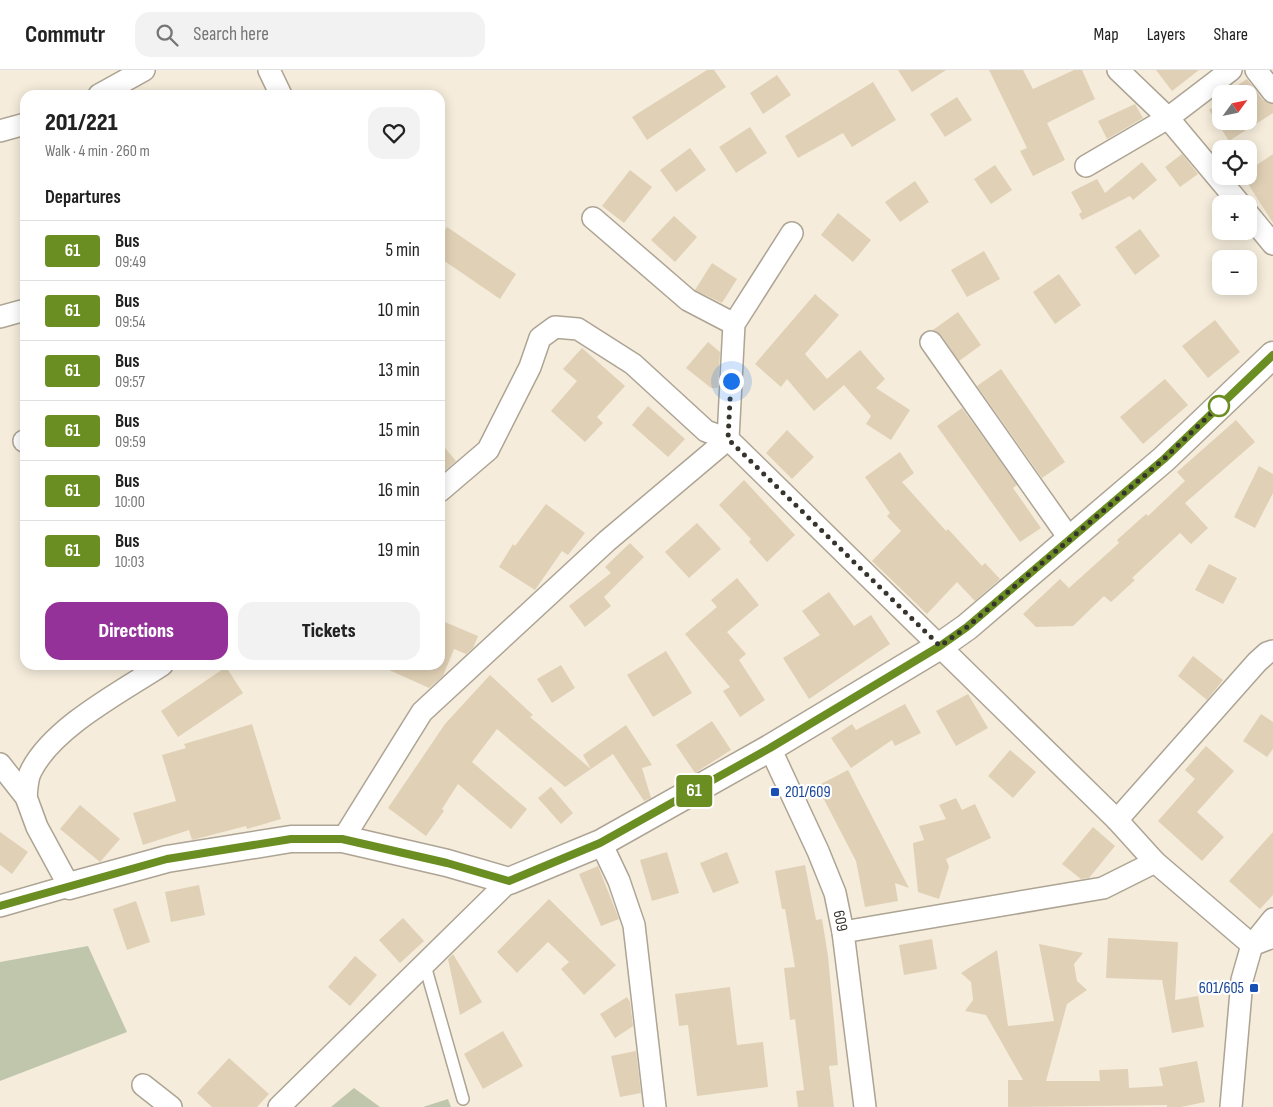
<!DOCTYPE html>
<html lang="en">
<head>
<meta charset="utf-8">
<style>
  :root { --surface:#fff; --page:#f2f2f2; --text:#222; --muted:#767676; --line:#e0e0e0; --accent:#94329a }
  body { margin:0; font-family:"Sofia Sans Condensed",sans-serif; background:var(--page); color:var(--text); height:100vh; display:flex; flex-direction:column; font-size:19px; white-space:nowrap }
  * { box-sizing:border-box; margin:0 }
  p { font-size:16px; color:var(--muted) }
  .icon { flex:none; width:28px; height:28px; fill:none; stroke:currentColor; stroke-width:2; stroke-linecap:round; stroke-linejoin:round }
  .map { position:relative; flex:1; overflow:hidden }
  .panel { position:absolute; left:20px; top:20px; width:425px; height:580px; display:flex; flex-direction:column; background:var(--surface); border-radius:15px; box-shadow:0 2px 12px #0003 }
  .panel>* { flex:none }
  .badge { padding:0 10px; border-radius:4px; font-size:18px; line-height:32px }
  .needle { width:32px; rotate:57deg }
  .fabs { position:absolute; left:1212px; top:15px; display:grid; gap:10px }
  .fabs a { display:grid; place-items:center; width:45px; height:45px; border-radius:10px; background:var(--surface); box-shadow:0 2px 12px #0003; font-size:25px }
  .you { position:absolute; width:25px; height:25px; margin:-12px; border:4px solid #fff; border-radius:50%; background:#1a73e8; box-shadow:0 0 0 8px #1a73e833 }
  .map>.badge { position:absolute; translate:-50% -50%; box-shadow:0 0 0 2px #fff }
  h2 { padding:0 25px; font-size:19px; line-height:45px }
  .round { display:grid; place-items:center; flex:none; width:52px; height:52px; border-radius:15px; background:var(--page) }
  .headline { display:flex; align-items:center; justify-content:space-between; height:85px; padding:0 25px }
  h1 { font-size:24px; font-weight:800; line-height:38px }
  .action { display:flex; gap:10px; margin-top:auto; padding:10px 25px }
  .action a { flex:1; height:58px; border-radius:15px; background:var(--accent); color:#fff; font-size:20px; font-weight:800; line-height:58px; text-align:center }
  .action a+a { background:var(--page); color:var(--text) }
  ul { padding:0; list-style:none }
  li { display:flex; align-items:center; gap:15px; height:60px; padding:0 25px; border-top:1px solid var(--line) }
  li div { flex:1 }
  li b { display:block; font-size:19px }
  li em { font-style:normal }
  li .badge { min-width:55px; font-weight:700; text-align:center }
  header { display:flex; align-items:center; gap:30px; box-sizing:border-box; height:70px; padding:0 25px; background:var(--surface); border-bottom:1px solid var(--line) }
  header strong { font-size:24px }
  nav { display:flex; gap:28px; margin-inline-start:auto; font-size:18px }
  .search { width:350px; height:45px; background:var(--page); display:flex; align-items:center; gap:12px; box-sizing:border-box; padding:0 18px; border-radius:15px; color:var(--muted); font-size:19px }
  .map>svg:first-child { display:block }
  .green { fill:#c0c6ac }
  .building { fill:#e0d1b6 }
  .lines { fill:none; stroke-linecap:round; stroke-linejoin:round }
  .service-casing { stroke:#ada494; stroke-width:14 }
  .minor-casing { stroke:#ada494; stroke-width:24 }
  .tertiary-casing { stroke:#ada494; stroke-width:29 }
  .service { stroke:#fff; stroke-width:11 }
  .minor { stroke:#fff; stroke-width:21 }
  .tertiary { stroke:#fff; stroke-width:26 }
  .line-casing { stroke:#fff; stroke-width:11 }
  .line { stroke:#6b8e23; stroke-width:8 }
  .walk { stroke:#37342d; stroke-width:5; stroke-dasharray:0 9 }
  .stop-dot { fill:#fff; stroke:#6b8e23; stroke-width:2.5 }
  .transit-dot { fill:#1a4fb4; stroke:#fff; stroke-width:2 }
  .labels { text-anchor:middle; dominant-baseline:central; stroke-width:4.5; stroke-linejoin:round; paint-order:stroke }
  .transit-label { font-size:16px; fill:#164399; stroke:#fff; text-anchor:start }
  .street-label { font-size:16px; fill:#37342d; stroke:#fff }
</style>
</head>
<body>
<header>
<strong>Commutr</strong>
<div class="search"><svg class="icon" aria-label="search" viewBox="0 0 24 24"><circle cx="10" cy="10" r="6"/><path d="M15 15l6 6"/></svg>Search here</div>
<nav><a>Map</a><a>Layers</a><a>Share</a></nav>
</header>
<div class="map">
<svg width="1273" height="1037" viewBox="0 0 1273 1037">
  <rect width="100%" height="100%" fill="#f5ecdb"/>
  <g class="green">
    <polygon points="88,876 127,962 0,1011 0,892"/>
    <polygon points="354,1018 380,1037 331,1037"/>
    <polygon points="448,1029 451,1037 423,1037"/>
  </g>
  <g class="building">
    <polygon points="707,0 714,0 726,17 647,70 632,47"/>
    <polygon points="898,0 946,0 912,22"/>
    <polygon points="989,0 1023,0 1033,19 1074,0 1082,0 1095,29 1047,53 1065,90 1033,106 1020,81 1027,78"/>
    <polygon points="1156,0 1199,0 1172,21"/>
    <polygon points="777,5 791,25 763,44 750,23"/>
    <polygon points="1247,9 1263,30 1273,34 1273,43 1229,71 1209,40 1221,32 1221,51 1249,51 1249,24 1235,24 1232,19"/>
    <polygon points="873,12 896,50 852,77 843,63 798,88 785,66"/>
    <polygon points="957,27 972,50 945,67 930,44"/>
    <polygon points="1135,34 1143,48 1107,69 1098,51"/>
    <polygon points="750,57 767,83 736,103 719,77"/>
    <polygon points="690,78 706,100 676,122 660,100"/>
    <polygon points="1182,84 1198,104 1180,117 1165,97"/>
    <polygon points="1273,84 1273,153 1243,106 1249,106 1249,100"/>
    <polygon points="1142,92 1157,110 1133,130 1130,126 1082,150 1079,144 1082,142 1071,122 1097,109 1105,123"/>
    <polygon points="995,95 1012,120 991,134 974,109"/>
    <polygon points="630,100 652,117 624,153 602,136"/>
    <polygon points="915,111 929,132 900,152 885,132"/>
    <polygon points="838,143 871,170 853,192 821,165"/>
    <polygon points="674,146 697,167 675,192 651,170"/>
    <polygon points="447,157 516,204 500,229 440,188 440,167"/>
    <polygon points="1140,159 1160,186 1135,205 1115,177"/>
    <polygon points="984,181 1000,209 967,227 951,200"/>
    <polygon points="712,193 737,209 722,233 695,220"/>
    <polygon points="1059,204 1081,235 1055,254 1033,222"/>
    <polygon points="815,224 839,245 805,284 827,309 860,280 885,309 876,318 910,340 891,370 866,354 871,346 844,315 814,341 787,309 781,317 755,294"/>
    <polygon points="958,242 981,275 959,291 941,265 933,260"/>
    <polygon points="1215,250 1240,282 1208,308 1182,276"/>
    <polygon points="708,272 720,282 718,318 711,318 686,298"/>
    <polygon points="582,278 625,316 597,347 603,353 585,372 551,341 577,311 563,299"/>
    <polygon points="1001,299 1065,392 1042,408 977,316"/>
    <polygon points="1165,309 1188,335 1143,374 1120,347"/>
    <polygon points="648,336 685,369 668,387 632,355"/>
    <polygon points="962,338 1017,415 1013,418 1041,458 1020,472 937,356"/>
    <polygon points="1236,350 1255,372 1185,433 1208,458 1191,474 1180,463 1132,508 1135,510 1111,532 1104,526 1073,556 1036,557 1023,544 1060,509 1069,518 1119,473 1117,470 1146,444 1148,446 1185,411 1177,402"/>
    <polygon points="787,360 814,387 792,409 766,383"/>
    <polygon points="440,372 456,391 440,405"/>
    <polygon points="900,382 914,403 902,412 946,461 948,459 982,496 985,493 1000,509 975,531 957,512 927,544 872,491 901,461 887,446 890,443 865,407"/>
    <polygon points="1259,396 1273,404 1273,423 1255,458 1234,447"/>
    <polygon points="744,410 795,465 767,492 749,472 751,469 719,435"/>
    <polygon points="546,434 585,463 568,485 562,481 535,520 499,497 513,474 515,476"/>
    <polygon points="697,453 721,479 689,508 665,482"/>
    <polygon points="630,473 644,487 604,527 611,536 585,557 569,536 611,503 605,497"/>
    <polygon points="1209,494 1237,508 1223,534 1195,520"/>
    <polygon points="737,508 759,535 727,562 746,584 739,590 765,630 740,647 723,621 730,617 685,564 717,537 711,530"/>
    <polygon points="829,522 854,556 871,545 890,574 809,629 783,588 820,565 802,541"/>
    <polygon points="440,550 478,566 473,578 466,584 454,579 443,606 429,618 378,595 440,595"/>
    <polygon points="666,581 692,623 653,647 627,605"/>
    <polygon points="1193,586 1223,610 1207,630 1178,606"/>
    <polygon points="561,595 575,618 552,633 537,609"/>
    <polygon points="226,597 243,623 178,667 161,641"/>
    <polygon points="490,605 533,645 530,647 591,699 565,717 497,659 472,692 527,739 511,759 458,714 442,739 444,741 426,766 388,738 445,654"/>
    <polygon points="968,624 988,658 956,676 936,641"/>
    <polygon points="905,634 921,663 895,676 892,670 851,698 831,668 852,654 856,660"/>
    <polygon points="1261,644 1273,652 1273,679 1267,687 1243,671"/>
    <polygon points="712,651 731,680 695,703 676,675"/>
    <polygon points="252,654 281,749 247,759 246,756 192,770 189,760 143,775 133,743 176,731 162,685 186,678 184,674"/>
    <polygon points="626,655 652,695 642,698 651,728 644,731 613,684 591,699 583,685"/>
    <polygon points="1206,676 1234,701 1197,742 1224,767 1202,791 1158,751 1195,709 1185,700"/>
    <polygon points="1010,680 1036,702 1013,728 988,706"/>
    <polygon points="848,700 909,818 895,813 898,831 865,837 856,791 817,716"/>
    <polygon points="551,717 573,743 561,754 538,728"/>
    <polygon points="956,728 962,740 975,734 991,768 946,789 949,797 939,829 918,822 913,773 924,770 919,756 946,749 939,735"/>
    <polygon points="80,735 120,769 100,792 60,759"/>
    <polygon points="1093,757 1115,776 1089,808 1081,809 1062,794"/>
    <polygon points="0,762 28,782 12,804 0,795"/>
    <polygon points="1273,762 1273,825 1260,839 1229,811"/>
    <polygon points="667,782 679,823 652,831 640,790"/>
    <polygon points="727,782 739,813 713,823 700,793"/>
    <polygon points="805,795 816,850 822,849 828,886 838,995 829,996 834,1037 798,1037 796,1021 804,1020 795,949 790,950 784,898 795,897 785,839 782,839 775,801"/>
    <polygon points="598,796 619,849 601,856 579,804"/>
    <polygon points="199,815 205,845 171,852 165,822"/>
    <polygon points="549,829 616,895 584,925 561,899 569,892 548,872 517,903 497,882"/>
    <polygon points="136,831 150,872 127,880 113,839"/>
    <polygon points="403,848 424,871 400,893 379,870"/>
    <polygon points="1108,868 1178,872 1175,930 1198,926 1204,957 1172,963 1162,910 1106,908"/>
    <polygon points="932,869 937,899 904,905 899,875"/>
    <polygon points="1039,874 1083,883 1074,894 1077,911 1087,920 1067,934 1046,1011 1100,1011 1099,1000 1128,999 1129,1018 1163,1016 1159,998 1197,991 1205,1032 1181,1037 1167,1037 1167,1035 1008,1037 1008,1010 1023,1010 986,945 965,941 973,930 971,912 961,903 997,880 1008,956 1054,951"/>
    <polygon points="453,884 482,932 460,945 448,889"/>
    <polygon points="355,886 377,905 350,936 328,917"/>
    <polygon points="730,917 737,975 763,972 768,1017 697,1026 688,955 679,956 675,924"/>
    <polygon points="627,927 630,932 633,956 615,968 600,944"/>
    <polygon points="503,961 523,996 483,1019 464,984"/>
    <polygon points="636,981 641,1023 620,1027 611,986"/>
    <polygon points="229,988 269,1024 257,1037 212,1037 197,1023"/>
  </g>
  <g class="lines">
    <g class="service-casing">
      <polyline id="service" points="424,892 463,1029"/>
    </g>
    <g class="minor-casing">
      <g id="minor">
        <polyline points="269,0 281,25"/>
        <polyline points="1118,0 1168,48 1240,134"/>
        <polyline points="1256,0 1273,22"/>
        <polyline points="99,25 144,0"/>
        <polyline points="0,61 25,54"/>
        <polyline points="1086,96 1168,48 1231,0"/>
        <polyline points="1249,145 1273,174"/>
        <polyline points="593,148 688,230 734,254"/>
        <polyline points="792,163 734,254 728,369 1117,750 1155,792"/>
        <polyline points="0,247 25,240"/>
        <polyline points="931,272 1069,468"/>
        <polyline points="24,371 25,371"/>
        <polyline points="440,421 488,380 530,297 540,268 555,257 578,259 633,294 706,361 728,369"/>
        <polyline points="770,678 818,781 835,823 843,862 865,1037"/>
        <polyline points="0,694 26,727 37,757 69,816 0,836"/>
        <path d="M 26,727 C 27,719 27,708 31,701 C 53,657 121,622 162,595"/>
        <polyline points="1117,750 1257,592 1267,583 1273,581"/>
        <polyline points="343,769 422,642 607,471 728,369"/>
        <polyline points="601,773 619,811 634,855 655,1037"/>
        <polyline points="843,862 1103,818 1155,792 1252,875 1273,867"/>
        <polyline points="143,1015 171,1037"/>
        <polyline points="279,1037 509,811"/>
        <polyline points="1231,1037 1242,910 1252,875 1273,849"/>
      </g>
    </g>
    <g class="tertiary-casing">
      <polyline id="tertiary" points="69,816 167,789 291,769 343,769 447,793 509,811 601,773 770,678 940,576 967,557 1164,389 1273,285"/>
    </g>
    <use href="#service" class="service"/>
    <use href="#minor" class="minor"/>
    <use href="#tertiary" class="tertiary"/>
  </g>
  <g class="lines">
    <g class="line-casing">
      <polyline id="line" points="0,836 167,789 291,769 342,769 447,793 509,811 600,773 770,678 940,576 967,557 1164,389 1273,285"/>
    </g>
    <use href="#line" class="line"/>
    <polyline class="walk" points="731,311 728,369 940,576 967,557 1164,389 1219,336"/>
  </g>
  <circle class="stop-dot" cx="1219" cy="336" r="10"/>
  <g class="transit-dot">
    <rect x="770" y="717" width="10" height="10" rx="2.5"/>
    <rect x="1249" y="913" width="10" height="10" rx="2.5"/>
  </g>
  <g class="labels">
    <g class="transit-label">
      <text x="785" y="722">201/609</text>
      <text x="1244" y="918" text-anchor="end">601/605</text>
    </g>
    <g class="street-label">
      <text transform="translate(840 851) rotate(79)">609</text>
    </g>
  </g>
</svg>
<div class="fabs">
<a><svg class="needle" viewBox="-14 -14 28 28"><path d="M0-13l5 13h-10z" fill="#e53935"/><path d="M0 13l5-13h-10z" fill="#767676"/></svg></a>
<a><svg class="icon" aria-label="locate" viewBox="0 0 24 24"><circle cx="12" cy="12" r="6"/><path d="M12 2v4M12 18v4M2 12h4M18 12h4"/></svg></a>
<a>+</a>
<a>−</a>
</div>
<div class="you" style="left:731px;top:311px"></div>
<b class="badge" style="left:694px;top:721px;background:#6b8e23;color:#fff">61</b>
<section class="panel">
<div class="headline"><div><h1>201/221</h1><p>Walk · 4 min · 260 m</p></div><a class="round"><svg class="icon" aria-label="heart" viewBox="0 0 24 24"><path d="M12 20l-8-8c-3-5 5-10 8-4 3-6 11-1 8 4z"/></svg></a></div>
<h2>Departures</h2>
<ul>
<li><span class="badge" style="background:#6b8e23;color:#fff">61</span><div><b>Bus</b><p>09:49</p></div><em>5 min</em></li>
<li><span class="badge" style="background:#6b8e23;color:#fff">61</span><div><b>Bus</b><p>09:54</p></div><em>10 min</em></li>
<li><span class="badge" style="background:#6b8e23;color:#fff">61</span><div><b>Bus</b><p>09:57</p></div><em>13 min</em></li>
<li><span class="badge" style="background:#6b8e23;color:#fff">61</span><div><b>Bus</b><p>09:59</p></div><em>15 min</em></li>
<li><span class="badge" style="background:#6b8e23;color:#fff">61</span><div><b>Bus</b><p>10:00</p></div><em>16 min</em></li>
<li><span class="badge" style="background:#6b8e23;color:#fff">61</span><div><b>Bus</b><p>10:03</p></div><em>19 min</em></li>
</ul>
<div class="action"><a>Directions</a><a>Tickets</a></div>
</section>
</div>
</body>
</html>
